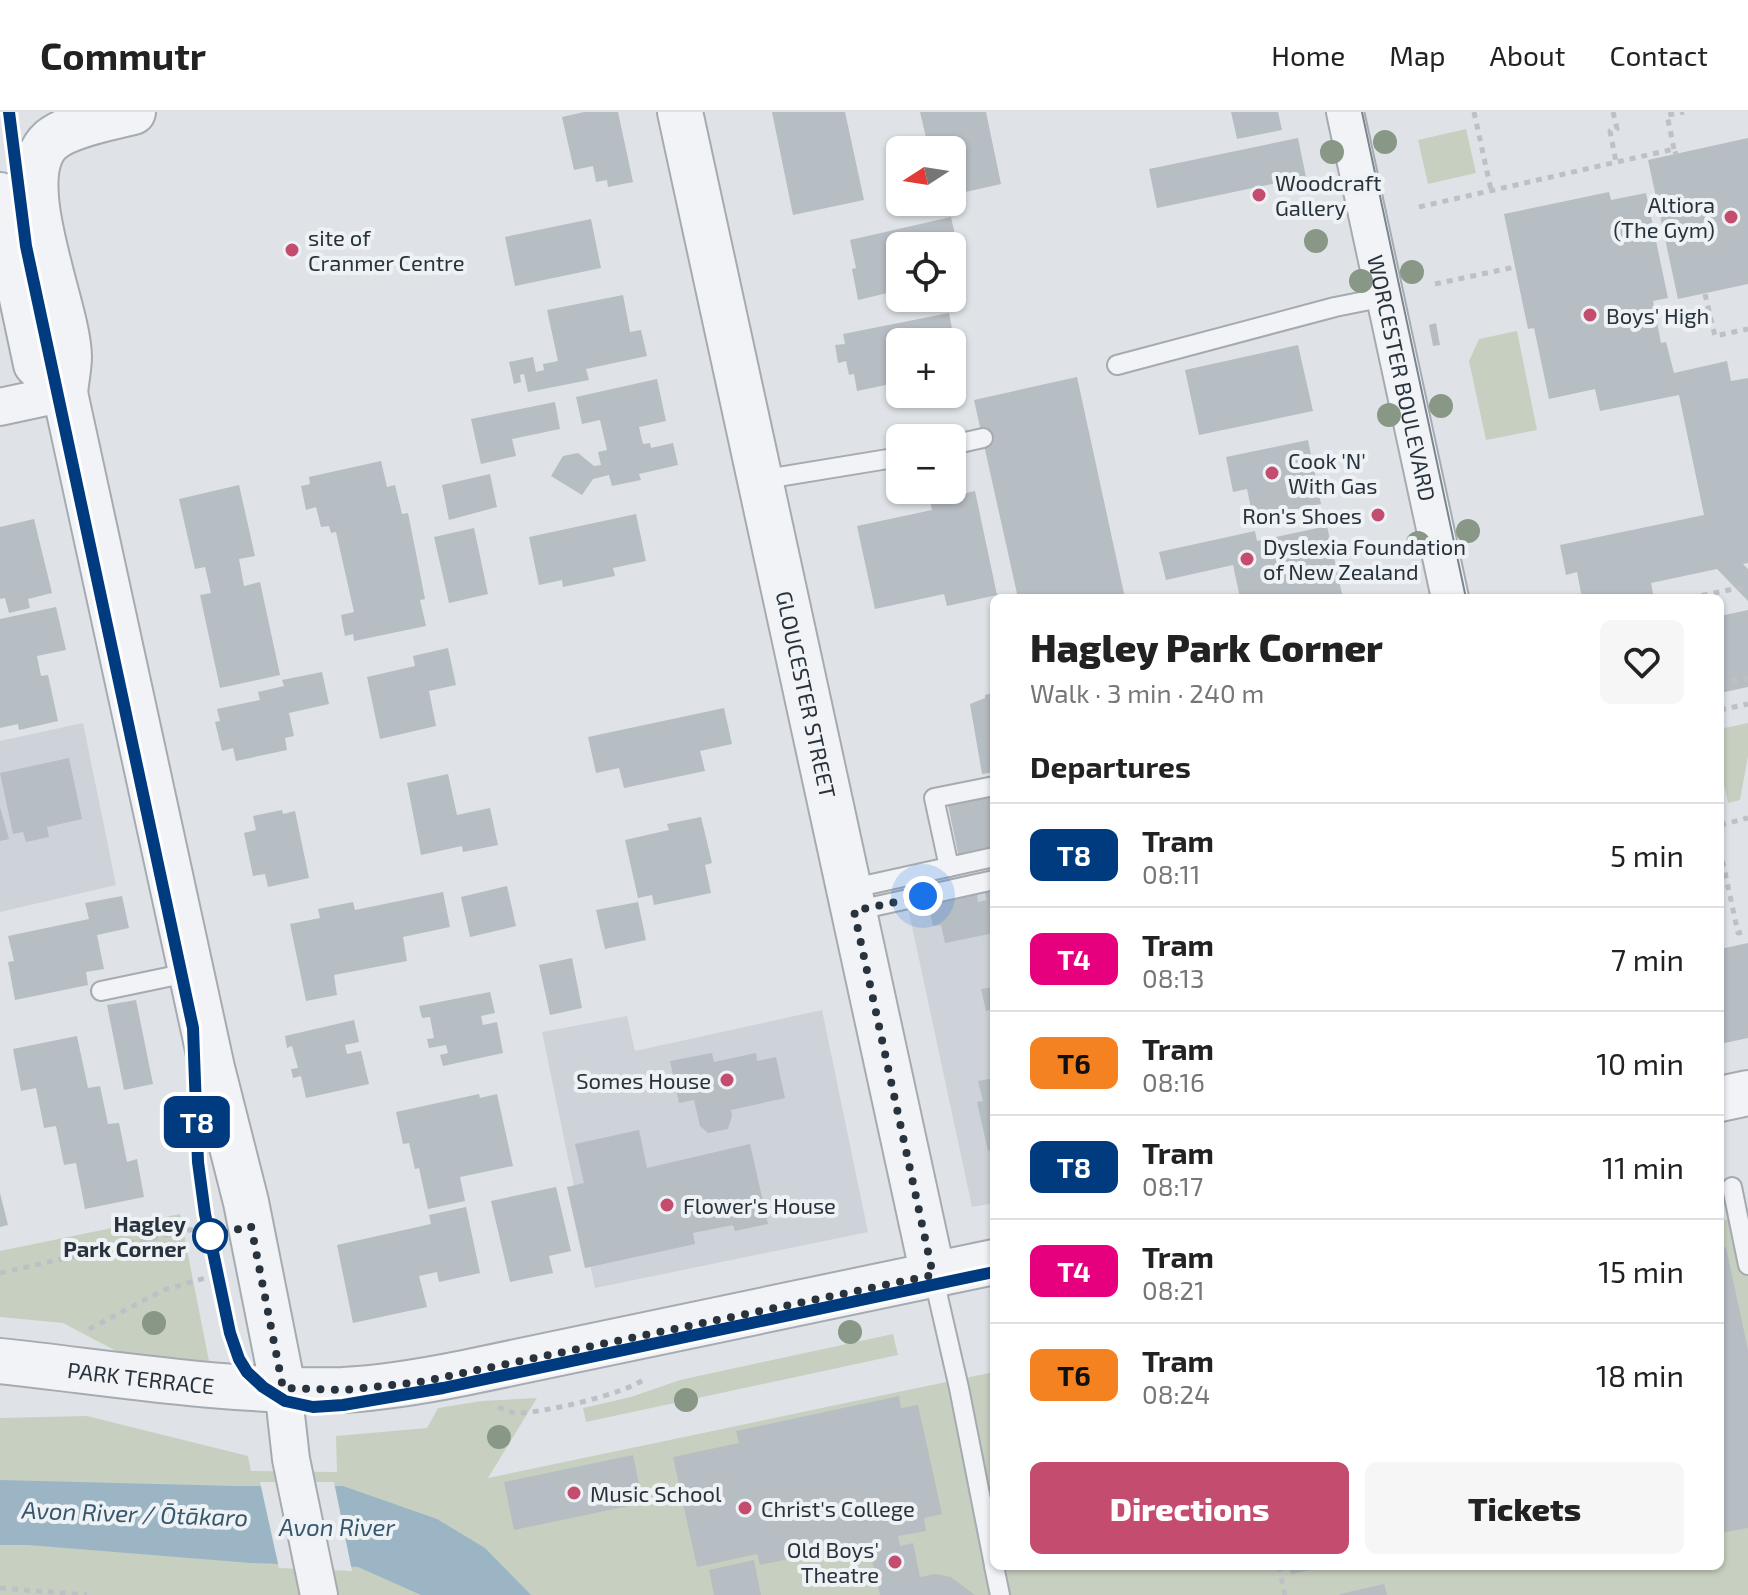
<!DOCTYPE html>
<html lang="en">
<head>
<meta charset="utf-8">
<style>
  :root { --surface:#fff; --page:#f6f6f6; --text:#222; --muted:#767676; --line:#e0e0e0; --accent:#c44c6f }
  body { margin:0; font-family:"Exo 2",sans-serif; background:var(--page); color:var(--text); height:100vh; display:flex; flex-direction:column; font-size:30px; white-space:nowrap }
  * { box-sizing:border-box; margin:0 }
  p { font-size:26px; color:var(--muted) }
  .icon { flex:none; width:44px; height:44px; fill:none; stroke:currentColor; stroke-width:2; stroke-linecap:round; stroke-linejoin:round }
  .map { position:relative; flex:1; overflow:hidden }
  .details { position:absolute; left:990px; top:482px; width:734px; height:976px; display:flex; flex-direction:column; background:var(--surface); border-radius:12px; box-shadow:0 2px 6px #0004 }
  .details>* { flex:none }
  .badge { padding:0 16px; border-radius:12px; font-size:28px; line-height:52px }
  .needle { width:52px; rotate:258deg }
  .tools { position:absolute; left:886px; top:24px; display:grid; gap:16px }
  .tools a { display:grid; place-items:center; width:80px; height:80px; border-radius:12px; background:var(--surface); box-shadow:0 2px 6px #0004; font-size:40px }
  .you { position:absolute; width:40px; height:40px; margin:-20px; border:6px solid #fff; border-radius:50%; background:#1a73e8; box-shadow:0 0 0 12px #1a73e833 }
  .map>.badge { position:absolute; translate:-50% -50%; box-shadow:0 0 0 4px #fff }
  h2 { padding:0 40px; font-size:30px; line-height:72px }
  .round { display:grid; place-items:center; flex:none; width:84px; height:84px; border-radius:12px; background:var(--page) }
  .headline { display:flex; align-items:center; justify-content:space-between; height:136px; padding:0 40px }
  h1 { font-size:38px; font-weight:800; line-height:60px }
  .action { display:flex; gap:16px; margin-top:auto; padding:16px 40px }
  .action a { flex:1; height:92px; border-radius:12px; background:var(--accent); color:#fff; font-size:32px; font-weight:800; line-height:92px; text-align:center }
  .action a+a { background:var(--page); color:var(--text) }
  ul { padding:0; list-style:none }
  li { display:flex; align-items:center; gap:24px; height:104px; padding:0 40px; border-top:2px solid var(--line) }
  li div { flex:1 }
  li b { display:block; font-size:30px }
  li em { font-style:normal }
  li .badge { min-width:88px; font-weight:700; text-align:center }
  header { display:flex; align-items:center; gap:48px; box-sizing:border-box; height:112px; padding:0 40px; background:var(--surface); border-bottom:2px solid var(--line) }
  header strong { font-size:38px }
  nav { display:flex; gap:44px; margin-inline-start:auto; font-size:28px }
  .map>svg:first-child { display:block }
  .built { fill:#cdd3d9 }
  .green { fill:#c7d0c0 }
  .water { fill:#9cb5c5 }
  .pier { fill:#dfe3e7 }
  .building { fill:#b6bdc3 }
  .lines { fill:none; stroke-linecap:round; stroke-linejoin:round }
  .service-casing { stroke:#a5abb1; stroke-width:22 }
  .minor-casing { stroke:#a5abb1; stroke-width:40 }
  .tertiary-casing { stroke:#a5abb1; stroke-width:48 }
  .path { stroke:#bdc1c6; stroke-width:5; stroke-dasharray:6 6; stroke-linecap:butt }
  .service { stroke:#f1f3f6; stroke-width:18 }
  .minor { stroke:#f1f3f6; stroke-width:36 }
  .tertiary { stroke:#f1f3f6; stroke-width:44 }
  .tram { stroke:#79858f; stroke-width:2 }
  .tree { fill:#899786 }
  .line-casing { stroke:#fff; stroke-width:18 }
  .line { stroke:#003b80; stroke-width:12 }
  .walk { stroke:#29333d; stroke-width:8; stroke-dasharray:0 14.4 }
  .poi-dot { fill:#c44c6f; stroke:#eef2f5; stroke-width:3 }
  .stop-dot { fill:#fff; stroke:#003b80; stroke-width:4 }
  .labels { text-anchor:middle; dominant-baseline:central; stroke-width:8; stroke-linejoin:round; paint-order:stroke }
  .poi-label { font-size:22px; fill:#29333d; stroke:#eef2f5; text-anchor:start }
  .street-label { font-size:22px; fill:#29333d; stroke:#eef2f5 }
  .stop-label { font-size:22px; font-weight:bold; fill:#29333d; stroke:#eef2f5; text-anchor:end }
  .water-label { font-size:24px; font-style:italic; fill:#36576e; stroke:#eef2f5 }
</style>
</head>
<body>
<header>
<strong>Commutr</strong>
<nav><a>Home</a><a>Map</a><a>About</a><a>Contact</a></nav>
</header>
<div class="map">
<svg width="1748" height="1483" viewBox="0 0 1748 1483">
  <rect width="100%" height="100%" fill="#dfe3e7"/>
  <g class="built">
    <polygon points="83,611 116,773 0,800 0,629"/>
    <polygon points="994,757 994,1091 972,1095 904,777"/>
    <polygon points="822,898 868,1120 595,1176 542,920 627,904 635,939"/>
  </g>
  <g class="green">
    <polygon points="1466,17 1476,61 1428,72 1418,28"/>
    <polygon points="1517,219 1537,318 1486,328 1469,249 1479,227"/>
    <polygon points="1748,611 1748,644 1740,688 1728,691 1720,654 1720,617"/>
    <polygon points="180,1102 209,1249 181,1249 118,1240 63,1211 0,1205 0,1139"/>
    <polygon points="1748,1103 1748,1483 0,1483 0,1306 87,1304 248,1344 251,1359 337,1360 336,1324 427,1316 438,1296 481,1289 537,1286 488,1366 994,1260 994,1454 1720,1454 1720,1109"/>
    <polygon points="893,1222 898,1243 586,1310 583,1296 631,1285 680,1268"/>
  </g>
  <polygon class="water" points="0,1368 236,1374 343,1374 437,1407 485,1436 531,1483 421,1483 358,1455 251,1451 28,1433 0,1433"/>
  <polygon class="pier" points="260,1370 334,1370 352,1459 279,1456"/>
  <g class="building">
    <polygon points="584,0 618,0 633,70 608,75 607,68 596,70 593,54 574,58 562,5"/>
    <polygon points="772,0 845,0 864,88 793,103"/>
    <polygon points="920,0 986,0 1001,72 952,83 952,38 929,38"/>
    <polygon points="1231,0 1278,0 1282,18 1237,27"/>
    <polygon points="1298,26 1306,65 1157,96 1149,57"/>
    <polygon points="1748,26 1748,172 1678,187 1648,48"/>
    <polygon points="1609,80 1611,88 1646,81 1668,186 1653,189 1661,231 1666,230 1674,261 1727,249 1731,269 1748,266 1748,451 1743,452 1748,457 1748,489 1717,457 1651,471 1654,486 1582,486 1577,460 1566,463 1560,433 1704,403 1679,283 1600,299 1595,277 1549,287 1534,216 1528,217 1504,102"/>
    <polygon points="951,105 964,164 952,166 952,134 900,134 900,178 858,188 852,157 856,156 850,128"/>
    <polygon points="591,107 601,156 515,174 505,125"/>
    <polygon points="623,183 630,220 641,218 647,244 586,257 589,268 528,280 524,262 520,263 521,270 514,272 509,250 533,245 536,260 544,258 543,252 558,249 547,198"/>
    <polygon points="949,201 960,258 952,259 952,230 900,230 900,270 857,279 854,262 849,263 846,249 838,251 835,233 845,232 843,222"/>
    <polygon points="1436,211 1440,233 1433,234 1429,213"/>
    <polygon points="1298,233 1313,299 1199,323 1185,258"/>
    <polygon points="1077,265 1125,486 1018,486 974,288"/>
    <polygon points="657,267 666,309 639,315 643,332 650,331 651,336 673,331 678,353 639,362 641,368 612,374 609,363 593,367 582,383 551,364 563,344 578,341 594,354 601,353 598,340 607,338 600,308 582,312 576,285"/>
    <polygon points="555,290 560,317 512,327 516,344 481,352 471,307"/>
    <polygon points="1308,328 1321,392 1253,406 1247,377 1233,380 1226,345"/>
    <polygon points="381,349 387,375 395,373 402,402 408,401 425,487 420,488 426,514 354,529 353,522 345,524 341,503 354,500 336,420 331,421 329,414 321,415 316,395 306,398 301,374 310,372 309,365"/>
    <polygon points="490,362 497,395 449,408 442,373"/>
    <polygon points="239,373 255,444 239,447 244,474 260,470 280,563 220,576 200,483 211,481 205,455 195,457 179,387"/>
    <polygon points="975,379 997,483 947,494 944,482 875,497 857,414 932,398 930,389"/>
    <polygon points="636,402 646,449 613,456 615,464 563,475 562,468 539,473 529,425"/>
    <polygon points="34,407 52,481 28,487 30,496 9,501 5,486 0,487 0,415"/>
    <polygon points="1327,414 1342,482 1322,486 1240,486 1233,453 1166,468 1159,440 1255,419 1257,429"/>
    <polygon points="474,416 488,482 449,491 434,425"/>
    <polygon points="56,495 66,538 37,544 41,564 48,563 58,609 19,618 18,612 0,616 0,507"/>
    <polygon points="1748,498 1748,575 1720,581 1720,504"/>
    <polygon points="448,536 456,573 429,579 436,614 380,627 367,565 415,554 413,544"/>
    <polygon points="322,560 329,592 289,601 294,624 285,626 287,638 236,649 233,636 222,639 215,610 220,609 217,597 260,588 258,580 284,574 282,568"/>
    <polygon points="994,581 994,660 982,662 970,592 985,586 985,583"/>
    <polygon points="724,596 732,632 700,639 705,659 624,676 619,656 596,661 588,625"/>
    <polygon points="69,646 82,707 47,715 49,725 26,730 23,720 13,722 0,661"/>
    <polygon points="448,662 457,703 490,696 498,733 463,740 462,734 421,743 407,671"/>
    <polygon points="994,684 994,738 959,746 948,693"/>
    <polygon points="0,695 9,727 0,729"/>
    <polygon points="282,698 283,702 295,699 309,766 268,775 265,762 253,764 244,721 256,718 253,704"/>
    <polygon points="701,705 712,751 705,753 711,781 654,793 652,783 638,786 625,728 669,718 667,712"/>
    <polygon points="507,774 516,814 470,825 461,785"/>
    <polygon points="994,776 994,821 945,831 941,813 933,814 928,792 977,782 978,790 987,788 984,778"/>
    <polygon points="443,780 450,815 403,825 407,849 334,863 337,883 306,889 290,812 320,806 318,797 353,790 355,798"/>
    <polygon points="122,784 129,816 97,823 104,857 86,860 88,873 15,888 8,850 14,849 8,824 89,807 85,791"/>
    <polygon points="638,790 646,828 605,837 596,798"/>
    <polygon points="1748,831 1748,926 1720,932 1720,837"/>
    <polygon points="572,846 582,896 550,903 539,853"/>
    <polygon points="994,875 994,897 986,899 981,877"/>
    <polygon points="490,880 495,901 481,904 483,913 497,910 503,941 443,954 440,943 448,941 446,933 429,936 427,927 434,926 430,905 422,906 419,894"/>
    <polygon points="136,888 153,972 124,978 107,893"/>
    <polygon points="354,908 359,930 345,933 347,942 361,939 369,972 306,986 301,964 293,966 291,957 298,956 292,934 287,936 285,924"/>
    <polygon points="77,924 88,976 100,974 108,1012 119,1011 127,1050 137,1047 144,1085 85,1097 76,1051 64,1053 56,1014 44,1016 36,976 21,979 13,937"/>
    <polygon points="712,941 714,950 756,941 757,949 776,945 785,986 731,998 732,1004 728,1017 708,1021 700,1014 694,988 679,991 670,949"/>
    <polygon points="994,966 994,1038 988,1039 977,990 983,989 978,969"/>
    <polygon points="479,982 480,986 497,982 513,1054 460,1065 465,1089 428,1097 419,1056 415,1057 409,1031 403,1032 396,1000"/>
    <polygon points="639,1018 647,1056 750,1032 768,1112 735,1119 733,1113 693,1121 695,1132 585,1156 567,1075 584,1071 575,1032"/>
    <polygon points="556,1075 571,1139 549,1144 553,1161 510,1170 491,1089"/>
    <polygon points="0,1081 8,1113 0,1115"/>
    <polygon points="466,1095 480,1161 439,1170 437,1160 419,1164 427,1195 353,1211 337,1133 431,1112 429,1103"/>
    <polygon points="1726,1135 1748,1238 1748,1416 1720,1421 1720,1136"/>
    <polygon points="899,1284 901,1296 918,1293 942,1402 924,1406 926,1419 898,1424 900,1434 913,1431 920,1465 935,1462 951,1465 975,1483 880,1483 870,1439 879,1437 877,1429 760,1453 757,1442 697,1455 673,1345 739,1331 736,1319"/>
    <polygon points="633,1343 643,1391 514,1418 504,1370"/>
    <polygon points="754,1448 761,1483 714,1483 709,1458"/>
    <polygon points="1289,1454 1323,1454 1324,1455 1291,1462"/>
    <polygon points="1384,1472 1387,1483 1340,1483 1340,1482"/>
  </g>
  <g class="lines">
    <g class="service-casing">
      <g id="service">
        <polyline points="1117,253 1335,195 1385,185"/>
        <polyline points="952,333 983,326"/>
        <polyline points="760,368 900,345"/>
        <polyline points="949,755 934,686 994,674"/>
        <polyline points="849,777 994,745"/>
        <polyline points="854,799 994,768"/>
        <polyline points="101,879 192,860"/>
        <polyline points="1732,1075 1748,1153"/>
        <polyline points="933,1163 959,1276 994,1453"/>
        <polyline points="994,1454 1000,1483"/>
      </g>
    </g>
    <g class="minor-casing">
      <g id="minor">
        <path id="s1" d="M 1345,0 L 1450,486"/>
        <polyline points="0,295 65,281"/>
        <polyline points="283,1276 291,1347 319,1483"/>
      </g>
    </g>
    <g class="tertiary-casing">
      <g id="tertiary">
        <path id="s2" d="M 680,0 L 933,1163"/>
        <polyline points="0,83 36,252 65,281 212,956 246,1090 283,1276"/>
        <path d="M 65,281 C 66,269 69,256 69,244 C 68,193 8,66 51,28 C 69,13 110,6 133,0"/>
        <polyline points="1720,987 1748,981"/>
        <path id="s3" d="M 0,1249 C 113,1261 229,1281 343,1278 C 384,1276 424,1269 464,1261 L 994,1150"/>
      </g>
    </g>
    <g class="path">
      <polyline points="1474,0 1491,78"/>
      <polyline points="1613,0 1617,17 1610,19 1616,50"/>
      <polyline points="1674,37 1667,3 1684,0"/>
      <polyline points="1419,95 1674,37 1676,42"/>
      <polyline points="1435,172 1515,155"/>
      <polyline points="1705,182 1715,224 1748,217"/>
      <polyline points="1690,486 1748,474"/>
      <polyline points="1720,572 1748,566"/>
      <polyline points="1720,598 1748,592"/>
      <polyline points="1720,713 1748,706"/>
      <polyline points="1720,737 1738,821 1748,819"/>
      <polyline points="0,1161 194,1117"/>
      <polyline points="89,1217 164,1178 205,1166"/>
      <path d="M 498,1295 C 505,1298 510,1301 517,1301 C 543,1301 626,1282 646,1266"/>
      <polyline points="1279,1454 1285,1483"/>
      <polyline points="0,1476 87,1483"/>
    </g>
    <use href="#service" class="service"/>
    <use href="#minor" class="minor"/>
    <use href="#tertiary" class="tertiary"/>
    <g class="tram">
      <polyline points="9,0 26,134 193,916 198,1050 205,1102 230,1221 239,1247 247,1260 263,1275 285,1289 313,1295 343,1293 443,1276 994,1160"/>
      <polyline points="1362,0 1466,486"/>
    </g>
  </g>
  <g class="tree">
    <circle cx="1385" cy="30" r="12"/>
    <circle cx="1332" cy="40" r="12"/>
    <circle cx="1316" cy="129" r="12"/>
    <circle cx="1412" cy="160" r="12"/>
    <circle cx="1361" cy="169" r="12"/>
    <circle cx="1441" cy="294" r="12"/>
    <circle cx="1389" cy="303" r="12"/>
    <circle cx="1468" cy="419" r="12"/>
    <circle cx="1418" cy="431" r="12"/>
    <circle cx="154" cy="1211" r="12"/>
    <circle cx="850" cy="1220" r="12"/>
    <circle cx="686" cy="1288" r="12"/>
    <circle cx="499" cy="1325" r="12"/>
  </g>
  <g class="lines">
    <g class="line-casing">
      <polyline id="line" points="9,0 26,134 193,916 198,1050 205,1102 230,1221 239,1247 247,1260 263,1275 285,1289 313,1295 343,1293 443,1276 994,1160"/>
    </g>
    <use href="#line" class="line"/>
    <polyline class="walk" points="210,1124 251,1114 283,1276 344,1278 420,1270 933,1163 854,799 923,784"/>
  </g>
  <g class="poi-dot">
    <circle cx="1259" cy="83" r="8"/>
    <circle cx="1731" cy="105" r="8"/>
    <circle cx="292" cy="138" r="8"/>
    <circle cx="1590" cy="203" r="8"/>
    <circle cx="1272" cy="361" r="8"/>
    <circle cx="1378" cy="403" r="8"/>
    <circle cx="1247" cy="447" r="8"/>
    <circle cx="727" cy="968" r="8"/>
    <circle cx="667" cy="1093" r="8"/>
    <circle cx="574" cy="1381" r="8"/>
    <circle cx="745" cy="1396" r="8"/>
    <circle cx="895" cy="1450" r="8"/>
  </g>
  <circle class="stop-dot" cx="210" cy="1124" r="16"/>
  <g class="labels">
    <g class="poi-label">
      <text x="1275" y="70">Woodcraft<tspan x="1275" dy="25">Gallery</tspan></text>
      <text x="1715" y="92" text-anchor="end">Altiora<tspan x="1715" dy="25">(The Gym)</tspan></text>
      <text x="308" y="125">site of<tspan x="308" dy="25">Cranmer Centre</tspan></text>
      <text x="1606" y="203">Boys' High</text>
      <text x="1288" y="348">Cook 'N'<tspan x="1288" dy="25">With Gas</tspan></text>
      <text x="1362" y="403" text-anchor="end">Ron's Shoes</text>
      <text x="1263" y="434">Dyslexia Foundation<tspan x="1263" dy="25">of New Zealand</tspan></text>
      <text x="711" y="968" text-anchor="end">Somes House</text>
      <text x="683" y="1093">Flower's House</text>
      <text x="590" y="1381">Music School</text>
      <text x="761" y="1396">Christ's College</text>
      <text x="879" y="1437" text-anchor="end">Old Boys'<tspan x="879" dy="25">Theatre</tspan></text>
    </g>
    <g class="street-label">
      <text stroke="none"><textPath href="#s1" startOffset="272">WORCESTER BOULEVARD</textPath></text>
      <text stroke="none"><textPath href="#s2" startOffset="596">GLOUCESTER STREET</textPath></text>
      <text stroke="none"><textPath href="#s3" startOffset="142">PARK TERRACE</textPath></text>
    </g>
    <g class="stop-label">
      <text x="186" y="1111">Hagley<tspan x="186" dy="25">Park Corner</tspan></text>
    </g>
    <g class="water-label">
      <text transform="translate(135 1401) rotate(2)">Avon River / Ōtākaro</text>
      <text x="337" y="1414">Avon River</text>
    </g>
  </g>
</svg>
<div class="tools">
<a><svg class="needle" viewBox="-14 -14 28 28"><path d="M0-13l5 13h-10z" fill="#e53935"/><path d="M0 13l5-13h-10z" fill="#767676"/></svg></a>
<a><svg class="icon" aria-label="locate" viewBox="0 0 24 24"><circle cx="12" cy="12" r="6"/><path d="M12 2v4M12 18v4M2 12h4M18 12h4"/></svg></a>
<a>+</a>
<a>−</a>
</div>
<div class="you" style="left:923px;top:784px"></div>
<b class="badge" style="left:197px;top:1010px;background:#003b80;color:#fff">T8</b>
<section class="details">
<div class="headline"><div><h1>Hagley Park Corner</h1><p>Walk · 3 min · 240 m</p></div><a class="round"><svg class="icon" aria-label="heart" viewBox="0 0 24 24"><path d="M12 20l-8-8c-3-5 5-10 8-4 3-6 11-1 8 4z"/></svg></a></div>
<h2>Departures</h2>
<ul>
<li><span class="badge" style="background:#003b80;color:#fff">T8</span><div><b>Tram</b><p>08:11</p></div><em>5 min</em></li>
<li><span class="badge" style="background:#e6007e;color:#fff">T4</span><div><b>Tram</b><p>08:13</p></div><em>7 min</em></li>
<li><span class="badge" style="background:#f58220;color:#111">T6</span><div><b>Tram</b><p>08:16</p></div><em>10 min</em></li>
<li><span class="badge" style="background:#003b80;color:#fff">T8</span><div><b>Tram</b><p>08:17</p></div><em>11 min</em></li>
<li><span class="badge" style="background:#e6007e;color:#fff">T4</span><div><b>Tram</b><p>08:21</p></div><em>15 min</em></li>
<li><span class="badge" style="background:#f58220;color:#111">T6</span><div><b>Tram</b><p>08:24</p></div><em>18 min</em></li>
</ul>
<div class="action"><a>Directions</a><a>Tickets</a></div>
</section>
</div>
</body>
</html>
